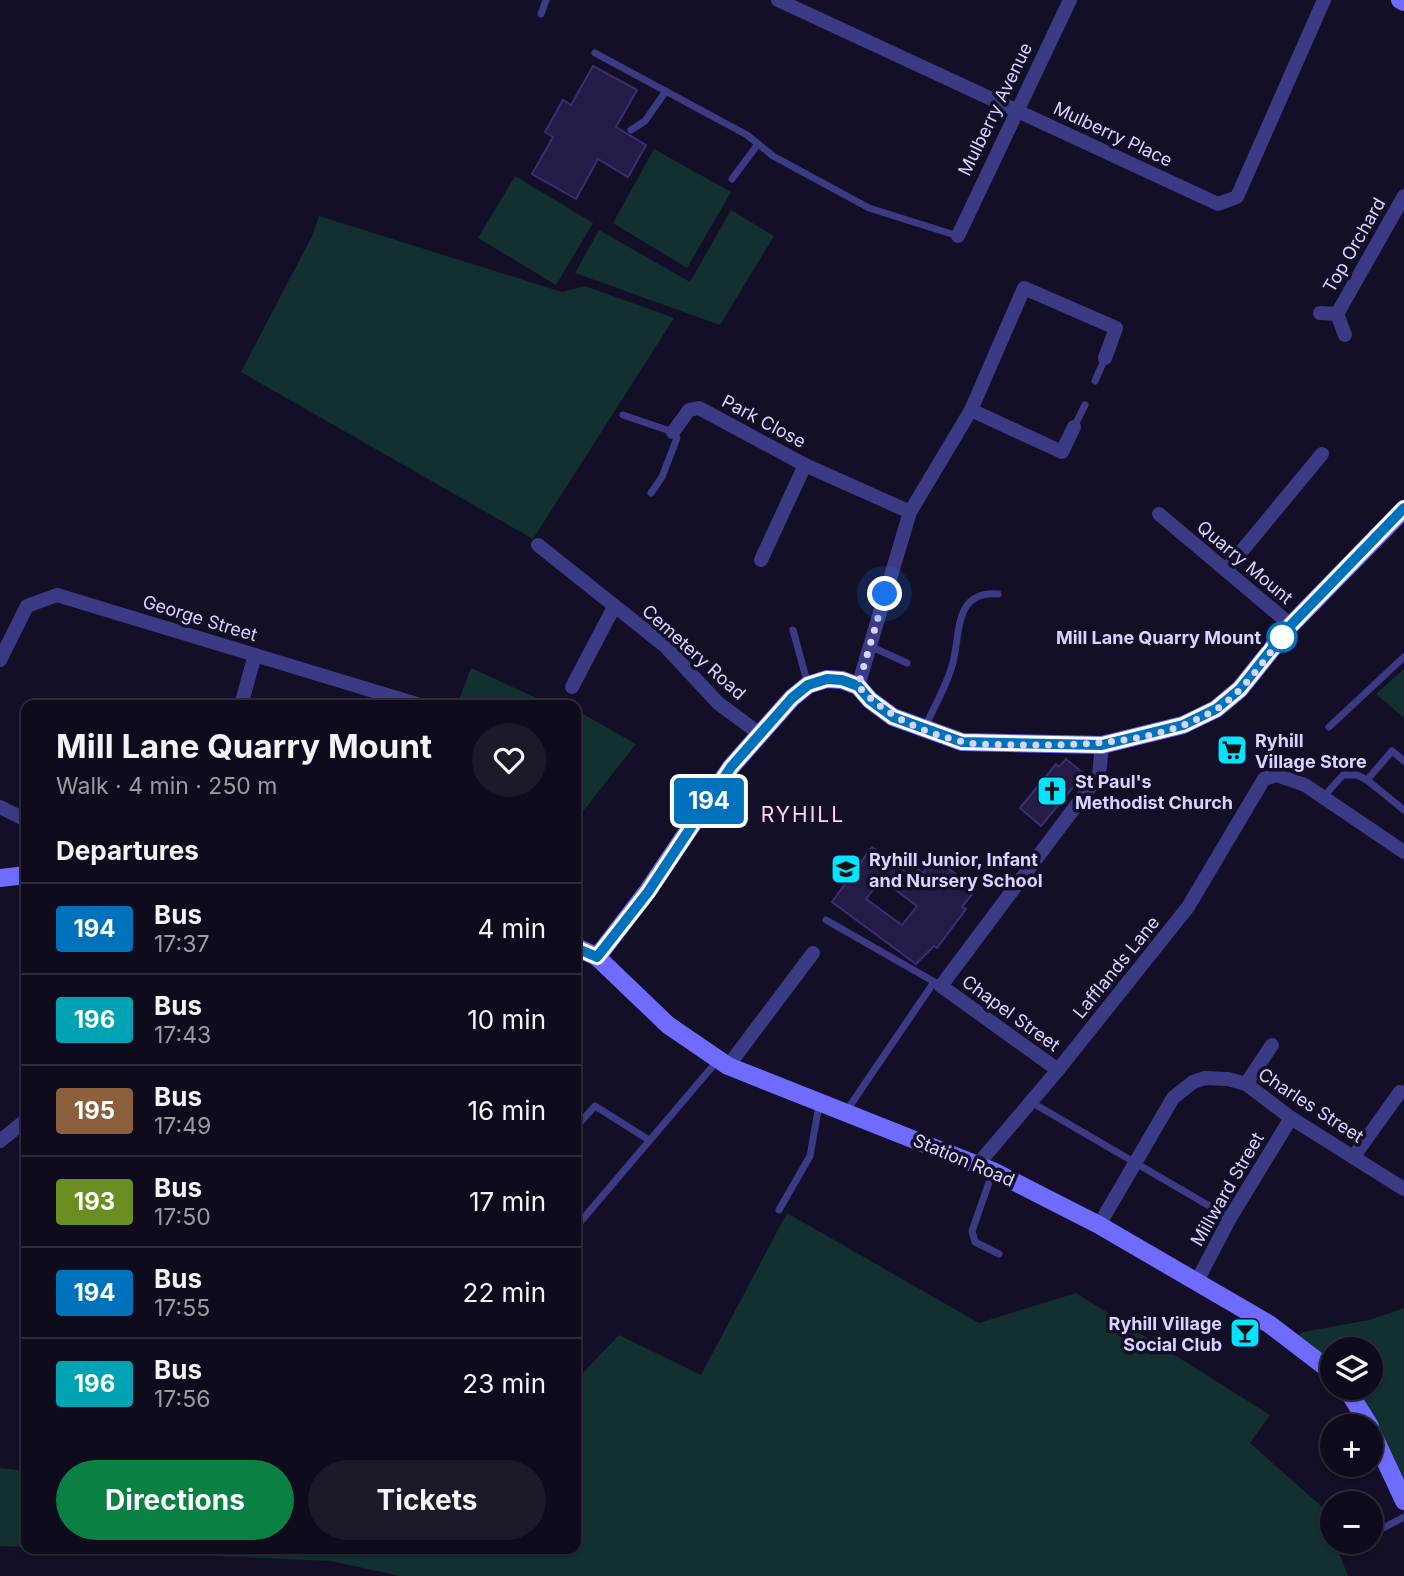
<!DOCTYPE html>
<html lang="en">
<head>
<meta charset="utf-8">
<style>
  :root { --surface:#0e0b1c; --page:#1c1929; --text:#f1f3f6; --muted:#9b9ba3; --line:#2e2b3b; --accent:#0b8043 }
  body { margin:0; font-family:Inter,sans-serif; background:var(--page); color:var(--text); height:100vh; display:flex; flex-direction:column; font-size:26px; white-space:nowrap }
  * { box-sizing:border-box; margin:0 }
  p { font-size:23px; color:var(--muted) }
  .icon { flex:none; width:38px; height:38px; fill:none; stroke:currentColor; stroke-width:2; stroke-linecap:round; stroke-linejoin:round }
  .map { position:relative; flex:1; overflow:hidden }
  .drawer { position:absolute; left:21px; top:700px; width:560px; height:854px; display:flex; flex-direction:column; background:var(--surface); border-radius:14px; box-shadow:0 2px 5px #0004,0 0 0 2px var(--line) }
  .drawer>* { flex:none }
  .badge { padding:0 14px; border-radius:5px; font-size:24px; line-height:46px }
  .controls { position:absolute; left:1320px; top:1337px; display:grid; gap:14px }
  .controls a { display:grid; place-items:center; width:63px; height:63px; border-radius:50%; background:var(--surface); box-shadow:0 2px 5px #0004,0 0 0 2px var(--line); font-size:35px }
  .you { position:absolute; width:35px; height:35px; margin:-18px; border:5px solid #fff; border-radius:50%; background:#1a73e8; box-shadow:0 0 0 10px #1a73e833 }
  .map>.badge { position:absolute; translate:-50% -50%; box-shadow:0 0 0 4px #fff }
  h2 { padding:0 35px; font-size:26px; line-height:63px }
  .round { display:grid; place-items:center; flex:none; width:74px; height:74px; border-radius:37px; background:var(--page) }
  .summary { display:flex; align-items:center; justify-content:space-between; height:119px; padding:0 35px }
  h1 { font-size:33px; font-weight:700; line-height:52px }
  .button { display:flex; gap:14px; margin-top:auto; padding:14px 35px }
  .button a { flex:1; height:80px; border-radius:42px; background:var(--accent); color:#fff; font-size:28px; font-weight:700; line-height:80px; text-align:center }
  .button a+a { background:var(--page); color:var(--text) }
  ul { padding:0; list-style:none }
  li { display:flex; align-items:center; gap:21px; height:91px; padding:0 35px; border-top:2px solid var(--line) }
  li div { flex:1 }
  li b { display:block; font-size:26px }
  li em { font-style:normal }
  li .badge { min-width:77px; font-weight:700; text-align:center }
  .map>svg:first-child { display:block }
  .green { fill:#12302f }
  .building { fill:#241b47; stroke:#3b2d73; stroke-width:2; fill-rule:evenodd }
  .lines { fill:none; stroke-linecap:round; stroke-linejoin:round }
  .lane { stroke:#3d3a85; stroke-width:7 }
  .street { stroke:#3d3a85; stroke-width:14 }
  .secondary { stroke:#6f6bff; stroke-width:18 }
  .line-casing { stroke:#fff; stroke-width:16 }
  .line { stroke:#0072bc; stroke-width:10 }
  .walk { stroke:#d9d4ff; stroke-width:7; stroke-dasharray:0 12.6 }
  .stop-dot { fill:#fff; stroke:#0072bc; stroke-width:3.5 }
  .labels { text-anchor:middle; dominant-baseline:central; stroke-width:7; stroke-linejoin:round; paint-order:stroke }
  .street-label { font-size:18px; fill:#d9d4ff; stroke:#130f26 }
  .stop-label { font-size:18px; font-weight:bold; fill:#d9d4ff; stroke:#130f26; text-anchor:end }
  .poi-label { font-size:18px; font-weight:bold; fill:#d9d4ff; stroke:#130f26; text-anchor:start }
  .quarter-label { font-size:21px; letter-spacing:2px; fill:#ffd6f0; stroke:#130f26 }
</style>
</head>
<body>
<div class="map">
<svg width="1404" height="1576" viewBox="0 0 1404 1576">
  <rect width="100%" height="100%" fill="#130f26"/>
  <g class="green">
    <polygon points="654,149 731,192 687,268 613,223"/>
    <polygon points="515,176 593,223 556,285 478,238"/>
    <polygon points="731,210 774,236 720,325 575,273 599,230 690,282"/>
    <polygon points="319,216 562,292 585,286 674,318 533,539 241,372 312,236"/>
    <polygon points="471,668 552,705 457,705"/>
    <polygon points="1404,669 1404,718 1376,694"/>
    <polygon points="576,710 636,744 577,819 576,818"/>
    <polygon points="787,1213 979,1323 1076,1293 1270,1415 1250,1443 1321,1506 1332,1542 1335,1542 1348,1576 400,1576 331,1561 56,1549 576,1549 576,1380 619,1335 701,1375"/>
    <polygon points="1404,1308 1404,1494 1348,1388 1370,1388 1370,1349 1332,1349 1332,1369 1295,1338 1303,1332 1369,1320"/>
    <polygon points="0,1468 26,1471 26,1547 0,1546"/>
  </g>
  <g class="building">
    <polygon points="593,66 637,90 616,127 646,145 628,177 598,159 576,199 532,174 553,137 545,132 563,100 571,105"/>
    <polygon points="1066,759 1084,774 1041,826 1020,808 1056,764 1059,767"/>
    <path d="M 872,847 L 912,877 L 918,869 L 923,873 L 934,858 L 976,889 L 962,907 L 966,909 L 937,948 L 934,946 L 916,964 L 832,902 ZM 881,879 L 917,906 L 902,925 L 866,899 Z"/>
  </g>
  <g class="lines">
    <g class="lane">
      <polyline points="541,14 546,0"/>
      <polyline points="595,53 747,135 773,156 869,208 958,236"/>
      <polyline points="631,130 645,121 666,91"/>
      <polyline points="732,179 758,144"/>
      <polyline points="1095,381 1105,358"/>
      <polyline points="623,415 673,432 677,438 662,477 651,493"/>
      <polyline points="1074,427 1085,405"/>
      <polyline points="793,630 808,685"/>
      <polyline points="872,647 907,663"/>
      <path d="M 925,727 C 934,707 946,687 952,666 C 961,638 952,590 998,594"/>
      <polyline points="1329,727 1404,657"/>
      <polyline points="1367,780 1392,751 1404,761"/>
      <polyline points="1324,796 1343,775 1357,775 1367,780 1404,810"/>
      <polyline points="826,920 938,984"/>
      <polyline points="1031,1102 1230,1218"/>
      <polyline points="845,1113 934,982"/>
      <polyline points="576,1127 595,1106 649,1140"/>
      <polyline points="993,1171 972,1231 975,1242 999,1254"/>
      <polyline points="779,1210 810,1156 819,1105"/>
      <polyline points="576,1227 718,1060"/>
      <polyline points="1370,1535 1404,1517"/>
    </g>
    <g class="street">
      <polyline points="778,0 1218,204 1237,197 1324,0"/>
      <polyline points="958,236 1070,0"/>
      <polyline points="1320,313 1337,314 1345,335"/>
      <polyline points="1337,314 1404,196"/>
      <polyline points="971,410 1062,452 1074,427"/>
      <polyline points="673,432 689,410 699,408 805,465 910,512"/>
      <polyline points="1159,514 1291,625"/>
      <polyline points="538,545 665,646 718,703 760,734"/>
      <polyline points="761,560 805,465"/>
      <polyline points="1226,570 1322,454"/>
      <polyline points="0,660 27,606 57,595 420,705"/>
      <polyline points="858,686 910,512 971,410 1024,288 1116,328 1105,358"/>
      <polyline points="572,687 614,607"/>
      <polyline points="241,705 255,655"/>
      <polyline points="0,807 26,820"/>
      <polyline points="728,1066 813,953"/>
      <polyline points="1058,1070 941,986 1099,775 1102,745"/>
      <polyline points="1246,1084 1272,1045"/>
      <polyline points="0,1141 26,1120"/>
      <polyline points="1354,1156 1400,1092"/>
      <polyline points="978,1164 1058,1070 1188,907 1264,779 1276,775 1305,785 1404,852"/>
      <polyline points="1099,1225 1173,1098 1193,1082 1205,1078 1228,1079 1246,1084 1291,1118 1404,1189"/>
      <polyline points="1197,1281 1230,1218 1291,1118"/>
    </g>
    <g class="secondary">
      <polyline points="1400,0 1404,2"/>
      <polyline points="0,878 26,875"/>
      <polyline points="576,947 597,957 668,1025 728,1066 993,1171 1099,1225 1269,1324 1332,1372"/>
      <polyline points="597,957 647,892 731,767 792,698 808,685 827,679 842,680 858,686 870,700 893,717 962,742 1102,745 1183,725 1216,709 1240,689 1291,625 1404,509"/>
      <polyline points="1346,1388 1370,1426"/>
      <polyline points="1370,1428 1404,1501"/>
    </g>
  </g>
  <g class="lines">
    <g class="line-casing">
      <polyline id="line" points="576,948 597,957 648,892 731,767 792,698 808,685 827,679 842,680 858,686 870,700 893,717 962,742 1102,745 1183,725 1216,709 1240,689 1291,625 1404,508"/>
    </g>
    <use href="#line" class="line"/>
    <path class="walk" d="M 885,594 L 858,686 C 886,716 919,731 959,741 C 979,746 1003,744 1023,745 C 1088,745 1157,744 1215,710 C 1242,694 1265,659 1282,637"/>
  </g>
  <defs>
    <g id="supermarket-square" transform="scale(1.575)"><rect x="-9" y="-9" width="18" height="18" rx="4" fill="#00e5ff" stroke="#130f26"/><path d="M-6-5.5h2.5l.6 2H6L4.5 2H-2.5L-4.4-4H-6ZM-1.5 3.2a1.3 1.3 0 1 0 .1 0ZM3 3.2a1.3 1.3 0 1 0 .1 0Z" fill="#111"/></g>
    <g id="church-square" transform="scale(1.575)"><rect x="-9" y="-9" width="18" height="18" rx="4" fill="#00e5ff" stroke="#130f26"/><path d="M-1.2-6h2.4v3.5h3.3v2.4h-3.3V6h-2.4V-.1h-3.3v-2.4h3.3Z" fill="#111"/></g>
    <g id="school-square" transform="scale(1.575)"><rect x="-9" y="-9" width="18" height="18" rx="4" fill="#00e5ff" stroke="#130f26"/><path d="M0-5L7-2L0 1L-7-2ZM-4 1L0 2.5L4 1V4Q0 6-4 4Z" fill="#111"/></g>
    <g id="bar-square" transform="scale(1.575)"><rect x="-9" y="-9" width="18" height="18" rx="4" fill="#00e5ff" stroke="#130f26"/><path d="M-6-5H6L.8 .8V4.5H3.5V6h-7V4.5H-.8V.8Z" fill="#111"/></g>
  </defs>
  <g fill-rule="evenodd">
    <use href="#supermarket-square" x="1232" y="750"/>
    <use href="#church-square" x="1052" y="791"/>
    <use href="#school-square" x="846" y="869"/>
    <use href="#bar-square" x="1245" y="1333"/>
  </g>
  <circle class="stop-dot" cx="1282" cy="637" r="14"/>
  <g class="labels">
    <g class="street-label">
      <text transform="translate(995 109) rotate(-64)">Mulberry Avenue</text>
      <text transform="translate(1113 134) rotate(25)">Mulberry Place</text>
      <text transform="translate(1354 245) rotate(-60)">Top Orchard</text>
      <text transform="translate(764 421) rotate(28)">Park Close</text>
      <text transform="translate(1245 562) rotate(40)">Quarry Mount</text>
      <text transform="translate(200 618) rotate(17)">George Street</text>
      <text transform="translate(694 652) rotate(42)">Cemetery Road</text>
      <text transform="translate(1116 967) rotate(-51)">Lafflands Lane</text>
      <text transform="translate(1011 1013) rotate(36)">Chapel Street</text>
      <text transform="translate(1311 1105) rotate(33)">Charles Street</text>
      <text transform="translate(964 1160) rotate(23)">Station Road</text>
      <text transform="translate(1227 1189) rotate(-60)">Millward Street</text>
    </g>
    <g class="stop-label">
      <text x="1261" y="637">Mill Lane Quarry Mount</text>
    </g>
    <g class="poi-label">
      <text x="1255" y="740">Ryhill<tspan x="1255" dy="21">Village Store</tspan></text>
      <text x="1075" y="781">St Paul's<tspan x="1075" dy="21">Methodist Church</tspan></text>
      <text x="869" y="859">Ryhill Junior, Infant<tspan x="869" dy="21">and Nursery School</tspan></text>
      <text x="1222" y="1323" text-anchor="end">Ryhill Village<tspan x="1222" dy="21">Social Club</tspan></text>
    </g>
    <g class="quarter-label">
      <text x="803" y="814">RYHILL</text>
    </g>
  </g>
</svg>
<div class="controls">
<a><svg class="icon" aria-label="layers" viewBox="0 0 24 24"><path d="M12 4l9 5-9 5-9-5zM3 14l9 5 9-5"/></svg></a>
<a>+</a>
<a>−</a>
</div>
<div class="you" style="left:885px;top:594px"></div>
<b class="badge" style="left:709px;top:801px;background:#0072bc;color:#fff">194</b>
<section class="drawer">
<div class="summary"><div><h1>Mill Lane Quarry Mount</h1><p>Walk · 4 min · 250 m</p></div><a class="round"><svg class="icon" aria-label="heart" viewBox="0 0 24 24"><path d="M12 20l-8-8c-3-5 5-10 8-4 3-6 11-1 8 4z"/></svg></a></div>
<h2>Departures</h2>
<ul>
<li><span class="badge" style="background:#0072bc;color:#fff">194</span><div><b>Bus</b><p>17:37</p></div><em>4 min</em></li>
<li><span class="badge" style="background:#00a3b4;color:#fff">196</span><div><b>Bus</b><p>17:43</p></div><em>10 min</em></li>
<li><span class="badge" style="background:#8b5e3c;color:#fff">195</span><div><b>Bus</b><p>17:49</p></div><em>16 min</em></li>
<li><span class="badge" style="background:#6b8e23;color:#fff">193</span><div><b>Bus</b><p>17:50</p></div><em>17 min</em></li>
<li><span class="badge" style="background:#0072bc;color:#fff">194</span><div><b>Bus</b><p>17:55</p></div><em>22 min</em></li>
<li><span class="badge" style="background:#00a3b4;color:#fff">196</span><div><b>Bus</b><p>17:56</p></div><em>23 min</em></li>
</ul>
<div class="button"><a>Directions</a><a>Tickets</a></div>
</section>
</div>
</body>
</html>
